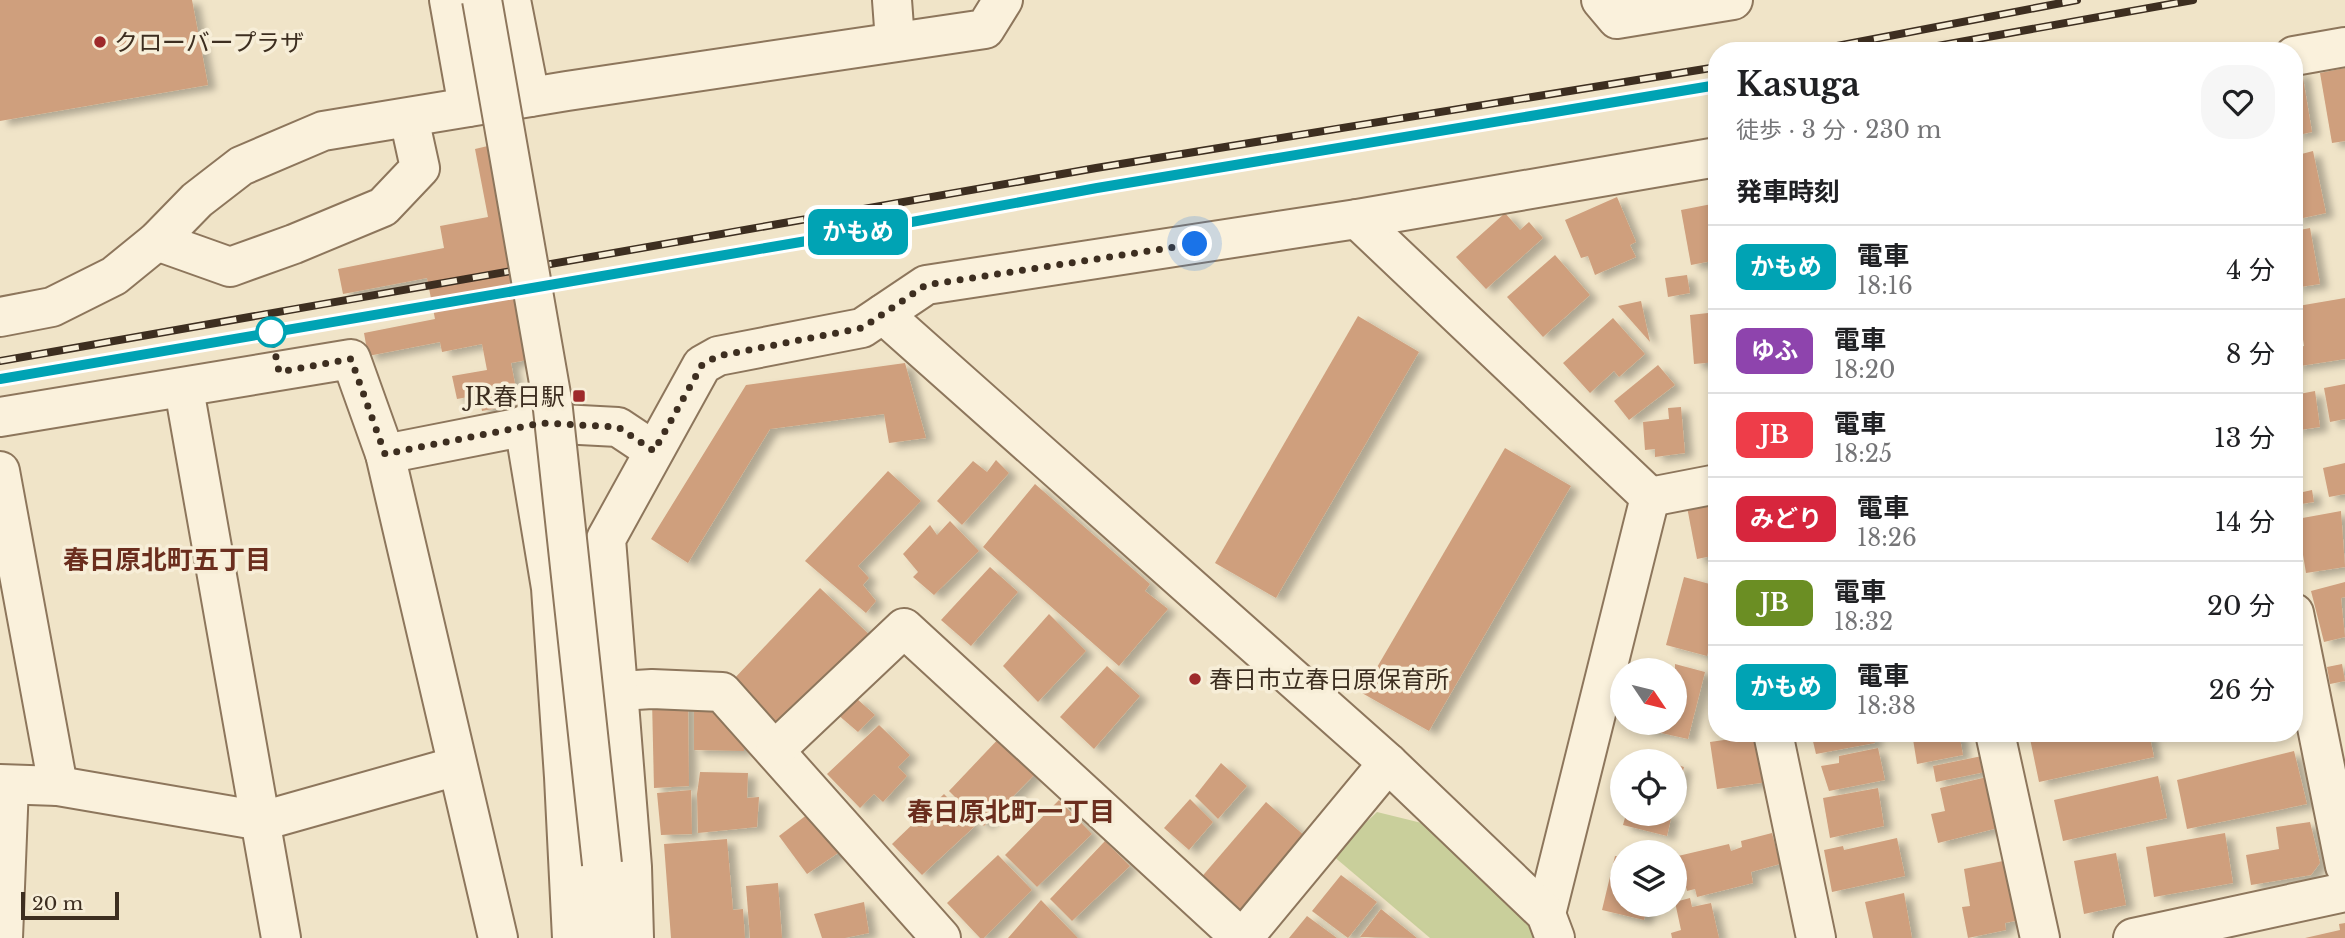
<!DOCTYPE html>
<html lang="ja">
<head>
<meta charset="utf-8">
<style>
  :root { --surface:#fff; --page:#f6f6f6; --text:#202124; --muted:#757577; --line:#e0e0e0 }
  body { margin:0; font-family:"Libre Baskerville","Noto Sans JP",serif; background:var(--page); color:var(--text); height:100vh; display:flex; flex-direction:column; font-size:26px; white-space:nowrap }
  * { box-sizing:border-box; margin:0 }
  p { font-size:23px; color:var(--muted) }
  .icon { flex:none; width:38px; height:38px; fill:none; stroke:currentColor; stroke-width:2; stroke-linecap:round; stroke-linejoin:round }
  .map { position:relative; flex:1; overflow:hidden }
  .panel { position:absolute; left:1708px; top:42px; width:595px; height:700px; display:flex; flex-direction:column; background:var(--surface); border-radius:28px; box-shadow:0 4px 10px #0003 }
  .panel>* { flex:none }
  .badge { padding:0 14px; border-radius:10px; font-size:24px; line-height:46px }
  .needle { width:46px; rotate:125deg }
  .buttons { position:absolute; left:1610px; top:658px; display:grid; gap:14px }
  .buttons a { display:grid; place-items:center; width:77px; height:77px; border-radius:50%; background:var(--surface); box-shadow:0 4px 10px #0003; font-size:35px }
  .scale { position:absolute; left:21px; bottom:18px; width:98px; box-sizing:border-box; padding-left:7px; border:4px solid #3d2e20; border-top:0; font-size:19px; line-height:24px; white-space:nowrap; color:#3d2e20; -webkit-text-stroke:5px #f7eed8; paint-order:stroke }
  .you { position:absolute; width:35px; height:35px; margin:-18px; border:5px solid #fff; border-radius:50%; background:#1a73e8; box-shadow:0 0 0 10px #1a73e833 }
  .map>.badge { position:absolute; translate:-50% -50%; box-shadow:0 0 0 4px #fff }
  h2 { padding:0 28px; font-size:26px; line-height:63px }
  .round { display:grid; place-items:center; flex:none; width:74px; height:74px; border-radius:28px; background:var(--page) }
  .overview { display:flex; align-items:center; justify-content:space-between; height:119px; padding:0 28px }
  h1 { font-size:33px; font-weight:700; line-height:52px }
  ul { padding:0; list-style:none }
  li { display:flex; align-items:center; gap:21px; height:84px; padding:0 28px; border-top:2px solid var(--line) }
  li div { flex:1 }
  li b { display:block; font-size:26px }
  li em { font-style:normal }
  li .badge { min-width:77px; font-weight:700; text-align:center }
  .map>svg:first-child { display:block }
  .green { fill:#c9cf9b }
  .building { fill:#cf9f7d; filter:url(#shadow) }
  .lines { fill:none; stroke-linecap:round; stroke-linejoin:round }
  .minor-casing { stroke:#8d765c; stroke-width:42 }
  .minor { stroke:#faf1dc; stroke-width:38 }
  .rail-casing { stroke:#3d2e20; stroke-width:8 }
  .rail { stroke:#f7eed8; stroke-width:5; stroke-dasharray:16; stroke-linecap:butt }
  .minor-bridge-casing { stroke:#8d765c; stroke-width:42; stroke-linecap:butt }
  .minor-bridge { stroke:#faf1dc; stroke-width:38 }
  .line-casing { stroke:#fff; stroke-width:16 }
  .line { stroke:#00a3b4; stroke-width:10 }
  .walk { stroke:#3d2e20; stroke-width:7; stroke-dasharray:0 12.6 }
  .poi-dot { fill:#9e2a2b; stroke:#f7eed8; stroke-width:2.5 }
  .stop-dot { fill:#fff; stroke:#00a3b4; stroke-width:3.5 }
  .labels { text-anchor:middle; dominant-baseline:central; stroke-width:7; stroke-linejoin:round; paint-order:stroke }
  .poi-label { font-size:24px; fill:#3d2e20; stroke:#f7eed8; text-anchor:start }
  .neighbourhood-label { font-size:26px; font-weight:bold; fill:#6b2e1e; stroke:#f7eed8 }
</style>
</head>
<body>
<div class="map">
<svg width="2345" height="938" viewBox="0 0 2345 938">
  <defs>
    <filter id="shadow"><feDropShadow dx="8" dy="4.5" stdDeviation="3.5" flood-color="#0004"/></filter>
  </defs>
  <rect width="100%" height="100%" fill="#f0e4c8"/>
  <polygon class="green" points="1377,812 1442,828 1547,938 1430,938 1332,855"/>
  <g class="building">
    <polygon points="0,0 192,0 208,85 0,121"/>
    <polygon points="2345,68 2345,141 2332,143 2320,73"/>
    <polygon points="2302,72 2312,132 2294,136 2294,74"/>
    <polygon points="492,145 532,359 511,363 519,404 482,411 479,395 457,399 452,376 487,370 482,344 442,352 440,342 368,356 364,333 435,319 427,278 343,294 338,269 444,248 440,226 488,217 475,149"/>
    <polygon points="2313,151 2326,213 2294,220 2294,156"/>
    <polygon points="1617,197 1636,242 1630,245 1636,257 1595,275 1588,256 1581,258 1565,220"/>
    <polygon points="1717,203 1717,260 1691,265 1681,210"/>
    <polygon points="1505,213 1520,230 1529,222 1543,238 1486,289 1456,257"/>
    <polygon points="2310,228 2320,284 2294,288 2294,231"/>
    <polygon points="1555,255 1590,295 1543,337 1507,297"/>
    <polygon points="1687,275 1690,293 1668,297 1665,278"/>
    <polygon points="2345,298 2345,359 2294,367 2294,348 2304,346 2298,306"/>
    <polygon points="1641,301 1650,342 1618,306"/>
    <polygon points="1717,312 1717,362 1694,364 1690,315"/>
    <polygon points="1358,316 1419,352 1276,598 1215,563"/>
    <polygon points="1613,318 1645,354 1619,377 1614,371 1590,393 1563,363"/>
    <polygon points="905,363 926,438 889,443 884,414 770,429 688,563 651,539 746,385"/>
    <polygon points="1658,365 1675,385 1629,420 1614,401"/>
    <polygon points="2345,384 2345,419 2330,422 2324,388"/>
    <polygon points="2315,391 2320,427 2294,431 2294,395"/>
    <polygon points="1681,407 1685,453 1655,457 1655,449 1645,450 1643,422 1669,419 1668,408"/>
    <polygon points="1505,448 1571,486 1429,731 1362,693"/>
    <polygon points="996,460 1009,473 962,525 937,501 973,461 987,472"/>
    <polygon points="2345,463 2345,494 2329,497 2323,468"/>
    <polygon points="888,471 921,501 858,566 869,578 863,585 876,601 866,613 805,561"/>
    <polygon points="1035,484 1150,584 1145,591 1168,609 1119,666 983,547"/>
    <polygon points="2312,490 2314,502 2295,505 2294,494"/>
    <polygon points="1717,501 1717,555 1697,559 1687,507"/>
    <polygon points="2341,511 2345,567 2306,573 2297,519"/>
    <polygon points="950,521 979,551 934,595 913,577 918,572 903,554 930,525 937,535"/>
    <polygon points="990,567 1018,592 971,646 941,620"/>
    <polygon points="1684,577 1717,586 1717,619 1707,656 1666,645"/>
    <polygon points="2345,582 2345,597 2341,598 2345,637 2324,642 2311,591"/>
    <polygon points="820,588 874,639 794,724 771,721 731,682"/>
    <polygon points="1049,614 1086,651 1038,702 1003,666"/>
    <polygon points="1675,664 1705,672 1688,739 1643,729 1645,723 1675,723"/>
    <polygon points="2342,664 2345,681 2330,684 2327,667"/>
    <polygon points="1107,666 1140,696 1094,749 1060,717"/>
    <polygon points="856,698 875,715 858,732 837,714"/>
    <polygon points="688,699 689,786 654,788 652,700"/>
    <polygon points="694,703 725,703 744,727 744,751 694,750"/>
    <polygon points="879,725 910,755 898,767 907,776 883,802 874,794 860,808 827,774"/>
    <polygon points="1730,733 1761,733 1768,782 1717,789 1710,742 1731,739"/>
    <polygon points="1811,733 1873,733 1875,743 1816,754"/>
    <polygon points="1912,733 1959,733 1963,755 1917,764"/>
    <polygon points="2149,733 2154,757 2039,782 2029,734"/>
    <polygon points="1003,734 1040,769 984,826 949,791"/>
    <polygon points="1878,748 1885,780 1829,791 1821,766 1839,763 1839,756"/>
    <polygon points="2294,751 2307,804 2187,829 2177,780"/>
    <polygon points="1987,755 1990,771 1936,782 1933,766"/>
    <polygon points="1221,763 1247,786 1218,819 1195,796"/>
    <polygon points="1675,764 1684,767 1676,800 1675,800"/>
    <polygon points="700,772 748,773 747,798 759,797 757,827 698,833 697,794"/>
    <polygon points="2158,776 2167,818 2063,841 2054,800"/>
    <polygon points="1987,777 1998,828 1938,843 1931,814 1945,811 1940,788"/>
    <polygon points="1878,788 1884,826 1830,838 1823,798"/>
    <polygon points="691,790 692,834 661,835 657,793"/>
    <polygon points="944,794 975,826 922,875 892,844"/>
    <polygon points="1190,799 1213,822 1189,850 1164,828"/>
    <polygon points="1059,800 1092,834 1037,887 1005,855"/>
    <polygon points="1266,802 1306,837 1240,914 1199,880"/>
    <polygon points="812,811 841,851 807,874 779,836"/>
    <polygon points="1626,814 1672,814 1667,836 1623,825"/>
    <polygon points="2310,822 2320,863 2311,875 2251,885 2246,855 2279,849 2276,827"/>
    <polygon points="1772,833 1780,864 1751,872 1753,883 1697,897 1695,889 1687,891 1678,856 1729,844 1731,851 1742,847 1741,841"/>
    <polygon points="2225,833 2233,883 2154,897 2146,847"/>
    <polygon points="1897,838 1905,876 1832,892 1824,850 1843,846 1844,850"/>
    <polygon points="727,839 733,910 743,909 745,938 671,938 664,844"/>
    <polygon points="1105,841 1130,866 1072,921 1050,899"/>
    <polygon points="2116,853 2126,905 2084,914 2074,861"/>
    <polygon points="998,855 1032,890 984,938 980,938 947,903"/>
    <polygon points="1615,856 1622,857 1622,905 1648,905 1644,920 1602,910"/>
    <polygon points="2008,860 2020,920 2005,923 2006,930 1968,938 1962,907 1970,906 1964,869"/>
    <polygon points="1341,875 1377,902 1348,938 1312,911"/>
    <polygon points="778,883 782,938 750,938 746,886"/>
    <polygon points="1904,893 1912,938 1873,938 1865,902"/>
    <polygon points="1690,898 1692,907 1711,903 1719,938 1672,938 1671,933 1681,930 1675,902"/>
    <polygon points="1041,900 1078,938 1008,938"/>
    <polygon points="864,902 869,933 845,938 822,938 814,914"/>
    <polygon points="1381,909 1417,938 1360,937"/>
    <polygon points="1307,916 1337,938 1289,938"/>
    <polygon points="2345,923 2345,938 2305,938 2340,930 2339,924"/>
  </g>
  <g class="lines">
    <g class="minor-casing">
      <g id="minor">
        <polyline points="449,0 468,107"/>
        <polyline points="511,0 530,97"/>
        <polyline points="892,0 895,41"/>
        <polyline points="1601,0 1617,19 1733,0"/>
        <polyline points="2294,56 2345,47"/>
        <polyline points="1357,219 1650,497 1546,914"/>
        <polyline points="157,241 230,267 294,244 383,207 420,168 409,118"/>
        <polyline points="883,314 1388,763 1546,914 1555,938"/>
        <polyline points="0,317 52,307 114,276 157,241 197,200 241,166 323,131 567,91 985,29 1003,0"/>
        <polyline points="184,389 281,938"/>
        <polyline points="0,417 351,359 385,454 498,938"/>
        <polyline points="524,425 551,588 564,777 572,938"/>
        <polyline points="385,454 542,423 618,427 654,451"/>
        <polyline points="0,471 58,786"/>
        <polyline points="1650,497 1717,484"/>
        <polyline points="2294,613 2345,866"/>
        <polyline points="619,691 652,689 722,692 941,938"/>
        <polyline points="1773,733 1816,938"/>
        <polyline points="1995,733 2040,938"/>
        <polyline points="775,750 904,628 1241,938"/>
        <polyline points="0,784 58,786 262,821 457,766"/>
        <polyline points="602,864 603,938"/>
        <polyline points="3,938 9,785"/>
        <polyline points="634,938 632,867 606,539 702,365 718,356 862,328 926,285 1357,219 1717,157"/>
        <polyline points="1243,938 1388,763"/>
        <polyline points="2133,938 2345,892"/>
      </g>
    </g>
    <use href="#minor" class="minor"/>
    <g class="rail-casing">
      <g id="rail">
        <polyline points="1811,51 2077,0"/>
        <polyline points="1910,51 2193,0"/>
        <polyline points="0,361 1096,168 1717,67"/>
        <polyline points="0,379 830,237 1096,189 1717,85"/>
      </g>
    </g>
    <use href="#rail" class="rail"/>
    <g class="minor-bridge-casing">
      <polyline id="minor-bridge" points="482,0 552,400 602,864"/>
    </g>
    <use href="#minor-bridge" class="minor-bridge"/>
  </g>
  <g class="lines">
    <g class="line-casing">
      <polyline id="line" points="0,379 830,237 1097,188 1717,85"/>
    </g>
    <use href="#line" class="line"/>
    <polyline class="walk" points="271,332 279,372 351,359 385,454 542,423 618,427 654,451 702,365 718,356 862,328 926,285 1195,244"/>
  </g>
  <g class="poi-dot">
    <circle cx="100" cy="42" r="7"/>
    <rect x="572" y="389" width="14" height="14" rx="3.5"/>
    <circle cx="1195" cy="679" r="7"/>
  </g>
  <circle class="stop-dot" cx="271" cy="332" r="14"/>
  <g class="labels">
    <g class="poi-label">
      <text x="114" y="42">クローバープラザ</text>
      <text x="565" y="396" text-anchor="end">JR春日駅</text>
      <text x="1209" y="679">春日市立春日原保育所</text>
    </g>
    <g class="neighbourhood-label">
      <text x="167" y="560">春日原北町五丁目</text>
      <text x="1011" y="812">春日原北町一丁目</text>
    </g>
  </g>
</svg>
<div class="buttons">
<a><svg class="needle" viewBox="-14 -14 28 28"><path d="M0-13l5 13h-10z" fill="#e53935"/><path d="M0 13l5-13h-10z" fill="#757577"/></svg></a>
<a><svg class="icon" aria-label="locate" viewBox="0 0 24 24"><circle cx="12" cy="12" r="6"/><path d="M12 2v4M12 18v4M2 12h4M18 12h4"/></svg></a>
<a><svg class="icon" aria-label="layers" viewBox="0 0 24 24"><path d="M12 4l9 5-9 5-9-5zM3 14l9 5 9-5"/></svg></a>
</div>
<div class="scale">20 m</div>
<div class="you" style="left:1195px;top:244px"></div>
<b class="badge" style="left:858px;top:232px;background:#00a3b4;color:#fff">かもめ</b>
<section class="panel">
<div class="overview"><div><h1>Kasuga</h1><p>徒歩 · 3 分 · 230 m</p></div><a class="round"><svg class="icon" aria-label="heart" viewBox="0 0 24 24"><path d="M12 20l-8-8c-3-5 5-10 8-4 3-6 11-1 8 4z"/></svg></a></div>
<h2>発車時刻</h2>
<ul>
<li><span class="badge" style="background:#00a3b4;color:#fff">かもめ</span><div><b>電車</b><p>18:16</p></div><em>4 分</em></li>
<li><span class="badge" style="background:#8e44ad;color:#fff">ゆふ</span><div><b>電車</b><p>18:20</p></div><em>8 分</em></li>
<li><span class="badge" style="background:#ee3d49;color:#fff">JB</span><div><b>電車</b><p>18:25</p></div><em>13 分</em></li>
<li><span class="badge" style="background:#d7263d;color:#fff">みどり</span><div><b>電車</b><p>18:26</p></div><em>14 分</em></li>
<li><span class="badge" style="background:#6b8e23;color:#fff">JB</span><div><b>電車</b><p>18:32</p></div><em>20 分</em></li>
<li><span class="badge" style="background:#00a3b4;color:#fff">かもめ</span><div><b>電車</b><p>18:38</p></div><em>26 分</em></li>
</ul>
</section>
</div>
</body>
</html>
